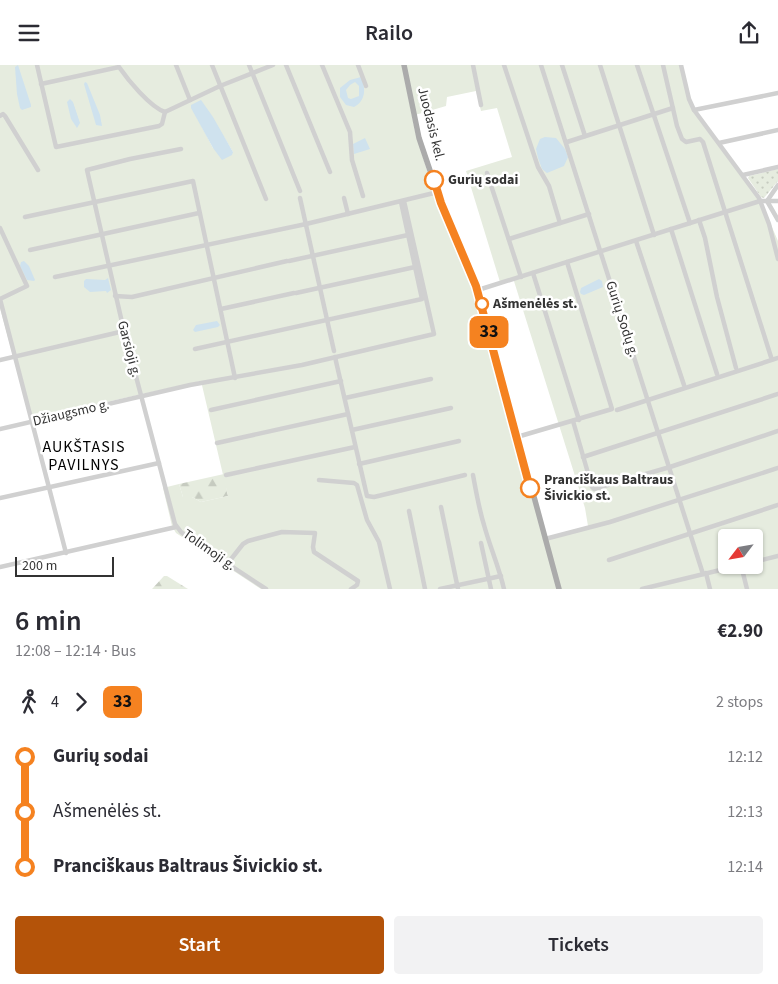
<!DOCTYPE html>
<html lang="en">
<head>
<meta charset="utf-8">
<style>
  :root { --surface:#fff; --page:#f2f2f3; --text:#2b2b33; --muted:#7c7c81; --accent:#b45309 }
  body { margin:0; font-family:"Source Sans 3",sans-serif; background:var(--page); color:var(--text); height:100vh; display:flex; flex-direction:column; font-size:19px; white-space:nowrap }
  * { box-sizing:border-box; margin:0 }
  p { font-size:16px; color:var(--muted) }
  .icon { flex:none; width:28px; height:28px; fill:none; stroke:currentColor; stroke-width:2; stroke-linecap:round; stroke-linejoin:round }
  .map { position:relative; height:524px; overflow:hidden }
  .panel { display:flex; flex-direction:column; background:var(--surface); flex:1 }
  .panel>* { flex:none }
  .badge { padding:0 10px; border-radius:8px; font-size:18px; line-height:32px }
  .needle { width:32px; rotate:239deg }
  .tools { position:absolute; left:718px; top:464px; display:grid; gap:10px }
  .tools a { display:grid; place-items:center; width:45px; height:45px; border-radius:5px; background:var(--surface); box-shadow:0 1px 4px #0004; font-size:25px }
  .scale { position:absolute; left:15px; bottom:12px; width:99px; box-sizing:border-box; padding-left:5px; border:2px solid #333; border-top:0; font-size:14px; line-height:18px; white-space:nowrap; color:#333; -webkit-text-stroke:4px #fff; paint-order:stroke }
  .map>.badge { position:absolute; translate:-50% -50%; box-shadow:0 0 0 2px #fff }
  .legs { display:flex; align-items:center; gap:8px; height:55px; padding:0 15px; font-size:16px }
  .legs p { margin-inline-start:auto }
  .summary { display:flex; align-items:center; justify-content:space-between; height:85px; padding:0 15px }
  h1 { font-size:28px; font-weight:600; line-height:38px }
  .primary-button { display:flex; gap:10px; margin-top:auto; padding:10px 15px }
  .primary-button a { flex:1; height:58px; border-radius:5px; background:var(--accent); color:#fff; font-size:20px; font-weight:600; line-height:58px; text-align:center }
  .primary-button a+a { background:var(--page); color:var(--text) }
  ul { padding:0 15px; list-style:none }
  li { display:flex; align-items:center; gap:18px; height:55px; font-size:19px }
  li i { display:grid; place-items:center; width:8px; height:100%; margin:0 6px; background:currentColor }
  li i::after { content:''; width:12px; height:12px; margin:-6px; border:4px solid; border-radius:50%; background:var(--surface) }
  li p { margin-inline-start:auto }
  li:first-child i { background:linear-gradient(#0000 50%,currentColor 0) }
  li:last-child i { background:linear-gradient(currentColor 50%,#0000 0) }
  header { display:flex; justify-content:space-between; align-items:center; height:65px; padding:0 15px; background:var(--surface); font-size:22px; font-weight:600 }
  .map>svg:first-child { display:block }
  .grass { fill:url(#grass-dots) }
  .forest { fill:url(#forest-firs) }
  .garden { fill:#e6ecdf; fill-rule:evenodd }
  .water { fill:#cfe2ee; fill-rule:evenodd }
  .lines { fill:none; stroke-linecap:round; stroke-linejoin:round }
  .minor { stroke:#d0d0d0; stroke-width:4.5 }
  .major { stroke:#ababab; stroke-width:5.5 }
  .line-1-casing { stroke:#fff; stroke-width:11 }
  .line-1 { stroke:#f58220; stroke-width:8 }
  .stop-1-dot { fill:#fff; stroke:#f58220; stroke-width:2.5 }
  .labels { text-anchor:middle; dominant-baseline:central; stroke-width:5; stroke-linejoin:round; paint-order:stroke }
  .street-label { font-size:14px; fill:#333; stroke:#fff }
  .stop-label { font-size:14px; font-weight:bold; fill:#333; stroke:#fff; text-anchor:start }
  .quarter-label { font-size:16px; letter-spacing:1px; fill:#000; stroke:#fff }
</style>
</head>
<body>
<header><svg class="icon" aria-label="menu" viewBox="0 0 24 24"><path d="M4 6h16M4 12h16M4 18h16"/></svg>Railo<svg class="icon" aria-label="share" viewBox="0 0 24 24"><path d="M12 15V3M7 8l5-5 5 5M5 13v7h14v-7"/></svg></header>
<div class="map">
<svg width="778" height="524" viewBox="0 0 778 524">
  <defs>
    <pattern id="grass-dots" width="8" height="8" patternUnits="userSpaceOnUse" patternTransform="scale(1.25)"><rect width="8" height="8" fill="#e6ecdf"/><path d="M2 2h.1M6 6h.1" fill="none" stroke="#c6cbc0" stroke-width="1.8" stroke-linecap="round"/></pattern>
    <pattern id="forest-firs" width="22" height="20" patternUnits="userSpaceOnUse" patternTransform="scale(1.25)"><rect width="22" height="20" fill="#e6ecdf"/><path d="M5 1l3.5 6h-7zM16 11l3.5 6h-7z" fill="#c6cbc0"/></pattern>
  </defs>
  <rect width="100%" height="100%" fill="#fff"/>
  <polygon class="grass" points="778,104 778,116 764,133 761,132 748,113 749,111"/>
  <g class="forest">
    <polygon points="224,409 228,431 201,437 192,432 183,432 179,419"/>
    <polygon points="164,511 167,511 188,524 152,524"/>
  </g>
  <g class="garden">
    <path d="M 0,0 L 402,0 L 415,66 L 433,125 L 473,216 L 557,524 L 261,524 L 176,468 L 172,461 L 163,423 L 179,419 L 183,432 L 192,432 L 201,437 L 228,431 L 201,316 L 30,354 L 0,243 ZM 191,41 L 224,72 L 233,87 L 213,83 Z"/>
    <path d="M 406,0 L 680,0 L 688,35 L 762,139 L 778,176 L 778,524 L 561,524 L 546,472 L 588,461 L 585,443 L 513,213 L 500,217 L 466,106 L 512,92 L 497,43 L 481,46 L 476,26 L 447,32 L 446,41 L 415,50 ZM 726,472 L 754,472 L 754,500 L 726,500 Z"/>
  </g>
  <g class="water">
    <polygon points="18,0 31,40 31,42 22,45 20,43 17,29 15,2"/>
    <path d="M 361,12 C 366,23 366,36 354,42 L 346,40 L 340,32 L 340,23 L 350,15 ZM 355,17 L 359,21 L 359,31 L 351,34 L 348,33 L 346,25 L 350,20 Z"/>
    <polygon points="85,17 87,18 100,50 102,61 96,60 84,19"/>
    <polygon points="70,34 73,37 80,58 77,63 71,54 67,37"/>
    <polygon points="201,35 213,52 233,87 232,90 222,95 213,83 191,43 191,40"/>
    <polygon points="545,72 556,73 565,84 568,92 564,101 547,108 542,104 538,93 536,84 540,74"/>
    <polygon points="365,73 370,84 354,89 353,79"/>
    <polygon points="24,196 29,201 35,215 34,216 27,215 20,201 21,197"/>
    <polygon points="108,213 111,225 107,228 106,226 90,227 84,222 84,216 86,214 105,215"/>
    <polygon points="599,214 602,216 603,222 584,230 581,229 580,227 581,223"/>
    <polygon points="217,256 220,260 218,262 195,267 193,265 196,260"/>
  </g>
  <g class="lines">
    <g class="minor">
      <polyline points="37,0 56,82 159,61 162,59 165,47 220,21 273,0"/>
      <polyline points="176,0 190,35"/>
      <polyline points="212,0 266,134"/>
      <polyline points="249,0 300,126"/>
      <polyline points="286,0 330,107"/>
      <polyline points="322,0 350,67 352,95 363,131"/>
      <polyline points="358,0 366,21"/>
      <polyline points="473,0 481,40"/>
      <polyline points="504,0 538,102 549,121 560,158"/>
      <polyline points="541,0 703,509"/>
      <polyline points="562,0 585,71"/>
      <polyline points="600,0 654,170"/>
      <polyline points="637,0 690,158"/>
      <polyline points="663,0 677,61 682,74 686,77 700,74 703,77 771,292"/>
      <polyline points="681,0 689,34 694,45 759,133 769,159 778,194"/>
      <path d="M 41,19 L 119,2 C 128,15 150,42 165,47"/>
      <polyline points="694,45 778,28"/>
      <polyline points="0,51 3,49 5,51 38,105"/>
      <polyline points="567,77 673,43"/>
      <polyline points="719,78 778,65"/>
      <polyline points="181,84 130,94 87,105 124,266 175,459 181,467 190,474 266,524"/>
      <polyline points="487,108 521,212"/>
      <polyline points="743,110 778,102"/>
      <polyline points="778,120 767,136 778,155"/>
      <polyline points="300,133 334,286"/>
      <polyline points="344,133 348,149"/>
      <polyline points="25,152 193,116 235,313"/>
      <polyline points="699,155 705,173 717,232 736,303"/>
      <polyline points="0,163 27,221 0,234 66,488"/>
      <polyline points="671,164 717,309"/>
      <polyline points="509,174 589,149"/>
      <polyline points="636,176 684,320"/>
      <polyline points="30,185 199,148"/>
      <polyline points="289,196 408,170"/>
      <polyline points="533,208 579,355"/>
      <polyline points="55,212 306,159 438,127"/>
      <polyline points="478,225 760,136 778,136"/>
      <polyline points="296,228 415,202"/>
      <polyline points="115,231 132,232 287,196"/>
      <polyline points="221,244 294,228"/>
      <polyline points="195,284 422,234 401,137"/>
      <polyline points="335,292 367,431 374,432 465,410"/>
      <polyline points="0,295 124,266"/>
      <polyline points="345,333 431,314"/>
      <polyline points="211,345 341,316"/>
      <polyline points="617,345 778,293"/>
      <polyline points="573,356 592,422 594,424 670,402 778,366"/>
      <polyline points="0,364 190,320 302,300 434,269 404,136"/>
      <polyline points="352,365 451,343"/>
      <polyline points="517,372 612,344 567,197"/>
      <polyline points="217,378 348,349"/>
      <polyline points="583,392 778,329"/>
      <polyline points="359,399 459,376"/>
      <polyline points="226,410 355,382"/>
      <path d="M 473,410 C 476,426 479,444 484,460 C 490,482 499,502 504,524"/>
      <polyline points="319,415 354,418 357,420 367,455 379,477 390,524"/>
      <polyline points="0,433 159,398"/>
      <polyline points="441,442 458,524"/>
      <polyline points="409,446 425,524"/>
      <polyline points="545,474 610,457 778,403"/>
      <polyline points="481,478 491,524"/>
      <polyline points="609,495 778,440"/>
      <polyline points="754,497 778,491"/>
      <polyline points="228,498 243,479 248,476 282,467 315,468 313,482 314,487 358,516 357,520 351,524"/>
      <polyline points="741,500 747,524"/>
      <polyline points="0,502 176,462"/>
      <polyline points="706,508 710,524"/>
      <polyline points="440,524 501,511"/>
      <polyline points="642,524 741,500"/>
    </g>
    <polyline class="major" points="404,0 419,73 441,138 478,225 559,524"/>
  </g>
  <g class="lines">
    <g class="line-1-casing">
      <polyline id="line-1" points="434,115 441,138 476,221 530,423"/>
    </g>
    <use href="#line-1" class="line-1"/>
  </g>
  <g class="stop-1-dot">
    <circle cx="434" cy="115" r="9"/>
    <circle cx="482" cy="239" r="6"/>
    <circle cx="530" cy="423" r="9"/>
  </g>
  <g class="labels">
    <g class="street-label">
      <text transform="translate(431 59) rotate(76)">Juodasis kel.</text>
      <text transform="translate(622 254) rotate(72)">Gurių Sodų g.</text>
      <text transform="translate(129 284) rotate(75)">Garsioji g.</text>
      <text transform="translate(71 348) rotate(-13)">Džiaugsmo g.</text>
      <text transform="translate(209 485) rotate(35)">Tolimoji g.</text>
    </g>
    <g class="stop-label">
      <text x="448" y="115">Gurių sodai</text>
      <text x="493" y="239">Ašmenėlės st.</text>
      <text x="544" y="415">Pranciškaus Baltraus<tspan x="544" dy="16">Šivickio st.</tspan></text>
    </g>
    <g class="quarter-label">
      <text x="84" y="382">AUKŠTASIS<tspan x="84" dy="18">PAVILNYS</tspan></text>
    </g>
  </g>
</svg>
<div class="tools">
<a><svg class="needle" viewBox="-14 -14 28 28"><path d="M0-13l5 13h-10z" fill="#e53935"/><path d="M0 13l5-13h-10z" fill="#7c7c81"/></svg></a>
</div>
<div class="scale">200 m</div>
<b class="badge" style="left:489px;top:267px;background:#f58220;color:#111">33</b>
</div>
<section class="panel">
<div class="summary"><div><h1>6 min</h1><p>12:08 – 12:14 · Bus</p></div><b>€2.90</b></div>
<div class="legs"><svg class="icon" aria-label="walk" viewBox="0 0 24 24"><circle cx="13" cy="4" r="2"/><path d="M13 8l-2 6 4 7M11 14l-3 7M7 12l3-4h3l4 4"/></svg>4<svg class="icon" aria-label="forward" viewBox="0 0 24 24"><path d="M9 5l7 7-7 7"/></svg><b class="badge" style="background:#f58220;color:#111">33</b><p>2 stops</p></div>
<ul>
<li><i style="color:#f58220"></i><b>Gurių sodai</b><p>12:12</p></li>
<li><i style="color:#f58220"></i><span>Ašmenėlės st.</span><p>12:13</p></li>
<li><i style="color:#f58220"></i><b>Pranciškaus Baltraus Šivickio st.</b><p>12:14</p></li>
</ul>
<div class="primary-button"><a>Start</a><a>Tickets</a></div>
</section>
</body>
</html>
